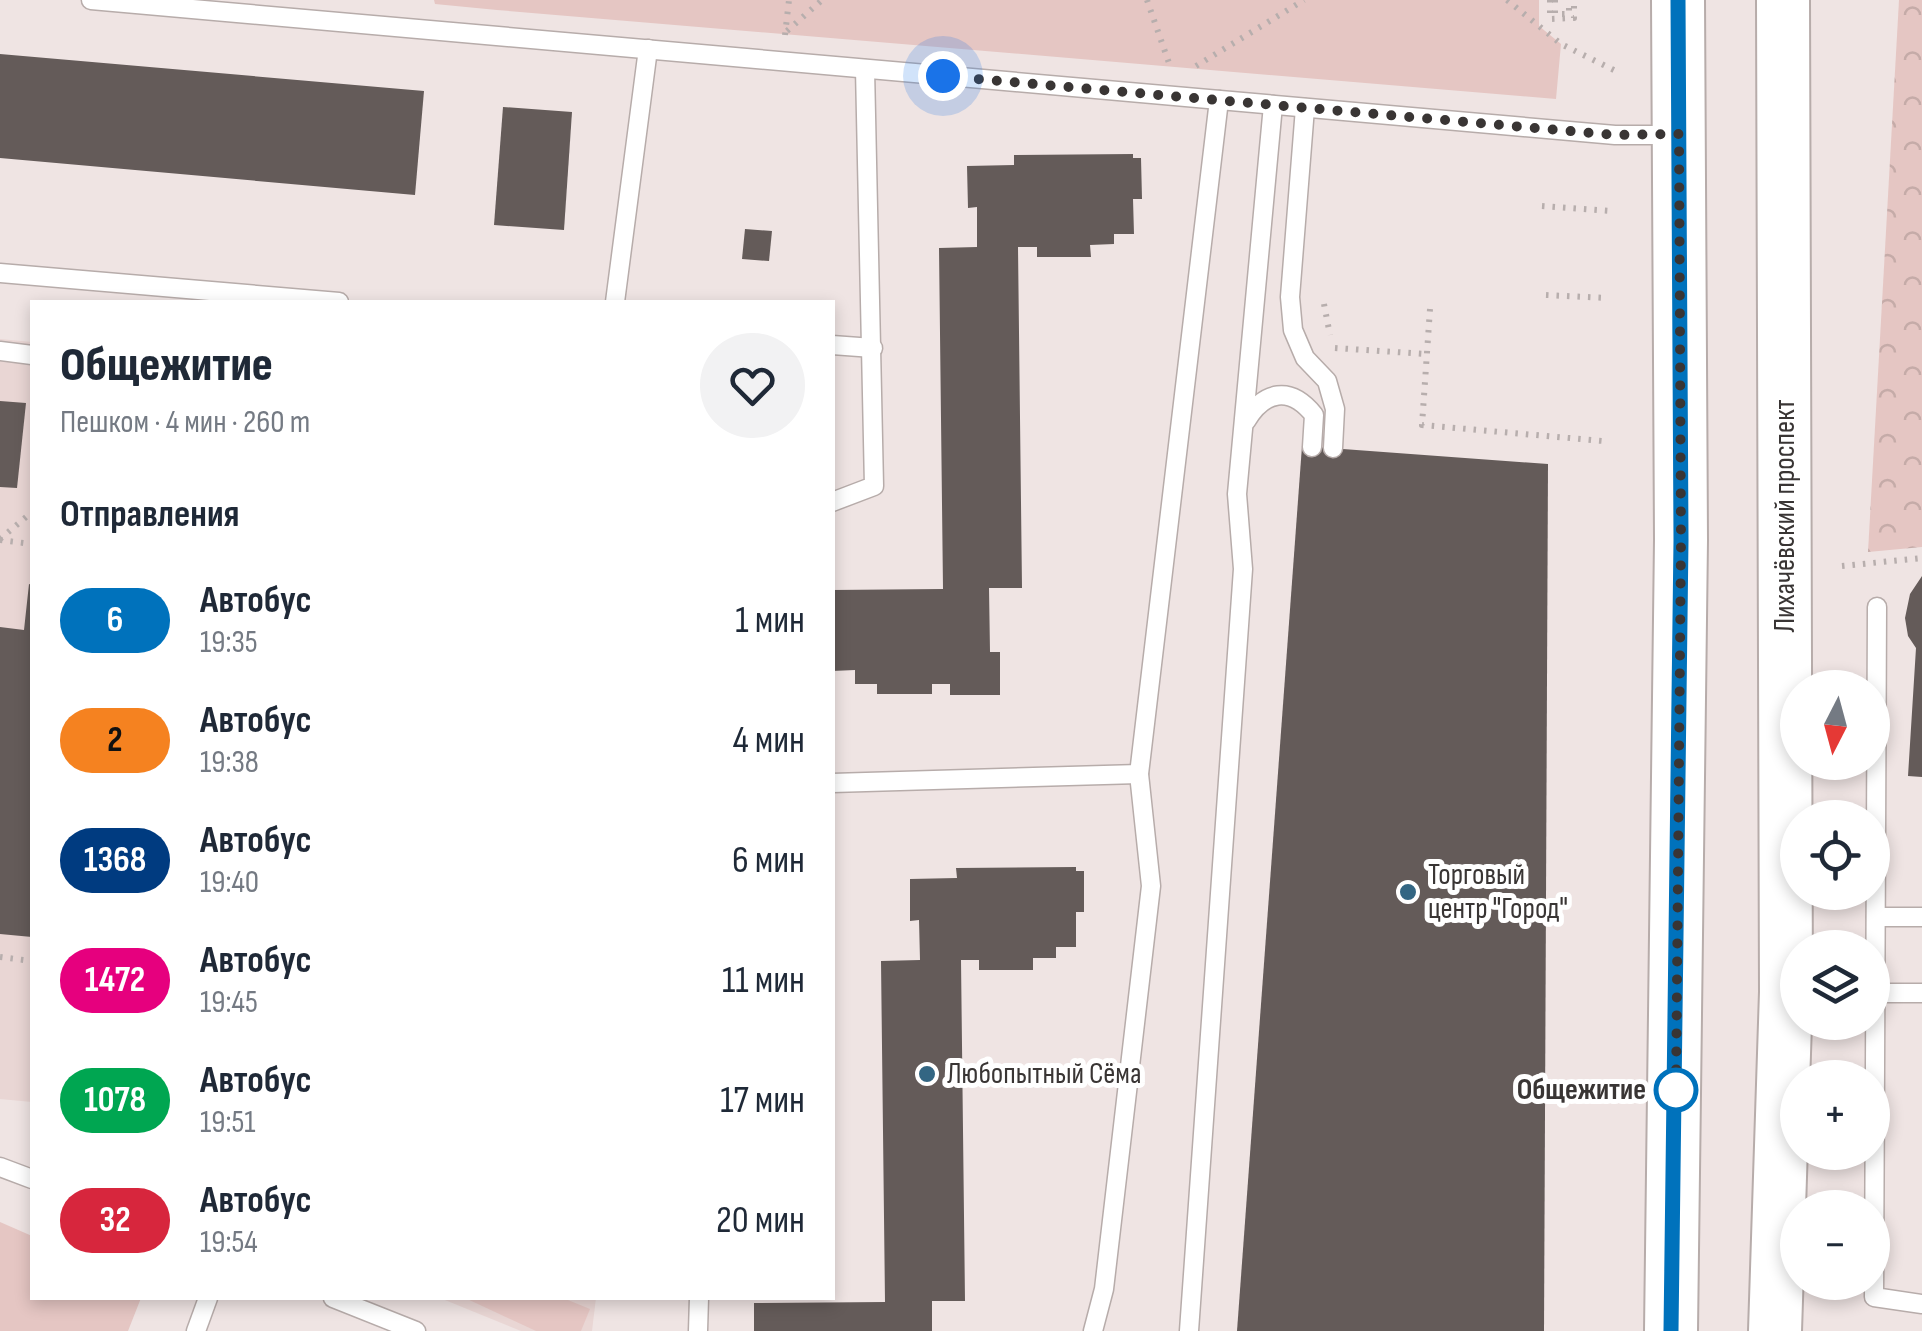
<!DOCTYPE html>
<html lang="ru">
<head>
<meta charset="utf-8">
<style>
  :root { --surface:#fff; --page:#f2f2f3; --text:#1f2937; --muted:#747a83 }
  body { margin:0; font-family:"Sofia Sans Condensed",sans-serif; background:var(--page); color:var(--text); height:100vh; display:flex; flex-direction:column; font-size:38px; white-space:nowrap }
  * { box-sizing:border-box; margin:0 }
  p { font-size:32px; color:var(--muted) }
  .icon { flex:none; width:55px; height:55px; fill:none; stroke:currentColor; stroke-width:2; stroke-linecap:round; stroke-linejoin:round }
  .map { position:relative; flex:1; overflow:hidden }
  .side { position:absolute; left:30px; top:300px; width:805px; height:1000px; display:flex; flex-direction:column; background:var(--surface); border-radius:0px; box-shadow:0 5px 15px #0003 }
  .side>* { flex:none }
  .badge { padding:0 20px; border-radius:32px; font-size:35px; line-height:65px }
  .needle { width:65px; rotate:186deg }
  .buttons { position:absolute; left:1780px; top:670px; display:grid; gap:20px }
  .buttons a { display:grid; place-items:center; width:110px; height:110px; border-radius:50%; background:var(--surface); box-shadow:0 5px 15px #0003; font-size:50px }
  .you { position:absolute; width:50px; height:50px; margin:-25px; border:8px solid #fff; border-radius:50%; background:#1a73e8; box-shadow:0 0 0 15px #1a73e833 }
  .map>.badge { position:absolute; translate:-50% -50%; box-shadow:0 0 0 5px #fff }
  h2 { padding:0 30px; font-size:38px; line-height:90px }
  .round { display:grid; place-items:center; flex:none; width:105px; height:105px; border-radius:52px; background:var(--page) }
  .headline { display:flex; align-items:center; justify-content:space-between; height:170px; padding:0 30px }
  h1 { font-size:48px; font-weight:800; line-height:75px }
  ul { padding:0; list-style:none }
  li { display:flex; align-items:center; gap:30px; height:120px; padding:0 30px }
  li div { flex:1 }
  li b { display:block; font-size:38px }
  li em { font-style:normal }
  li .badge { min-width:110px; font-weight:700; text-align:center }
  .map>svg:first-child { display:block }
  .built { fill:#e9d6d4 }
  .grass { fill:#e5c6c3 }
  .forest { fill:url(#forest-crowns) }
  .building { fill:#645b59 }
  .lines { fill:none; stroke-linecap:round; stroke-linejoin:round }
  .service-casing { stroke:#b7acaa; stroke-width:21 }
  .secondary-casing { stroke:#b7acaa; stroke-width:56 }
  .path { stroke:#b7aead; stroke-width:6; stroke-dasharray:2.5 8; stroke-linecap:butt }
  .service { stroke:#fff; stroke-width:18 }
  .secondary { stroke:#fff; stroke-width:52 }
  .line-casing { stroke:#fff; stroke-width:22 }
  .line { stroke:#0072bc; stroke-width:15 }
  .walk { stroke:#393534; stroke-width:10; stroke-dasharray:0 18 }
  .poi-dot { fill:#336683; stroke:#fff; stroke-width:4 }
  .stop-dot { fill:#fff; stroke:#0072bc; stroke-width:5 }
  .labels { text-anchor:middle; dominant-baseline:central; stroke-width:10; stroke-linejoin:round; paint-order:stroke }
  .street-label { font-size:30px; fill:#393534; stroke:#fff }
  .poi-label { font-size:30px; fill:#393534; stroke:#fff; text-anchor:start }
  .stop-label { font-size:30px; font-weight:bold; fill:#393534; stroke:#fff; text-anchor:end }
</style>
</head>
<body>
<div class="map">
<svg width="1922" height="1331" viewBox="0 0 1922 1331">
  <defs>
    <pattern id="forest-crowns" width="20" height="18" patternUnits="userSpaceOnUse" patternTransform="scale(2.5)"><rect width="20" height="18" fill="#e5c6c3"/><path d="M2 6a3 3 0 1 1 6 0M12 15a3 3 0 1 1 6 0" fill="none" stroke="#c5aba8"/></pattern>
  </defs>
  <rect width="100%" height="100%" fill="#efe4e3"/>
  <g class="built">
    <polygon points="0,339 32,342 32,1102 0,1099"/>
    <polygon points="440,1298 596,1298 592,1331 521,1331"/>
  </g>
  <g class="grass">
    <polygon points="434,0 1539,0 1539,26 1561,44 1556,99 497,10 435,4"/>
    <polygon points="0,1222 32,1236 32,1298 141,1298 128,1331 0,1331"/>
    <polygon points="465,1298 563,1298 590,1309 581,1331 536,1331"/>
  </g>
  <polygon class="forest" points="1899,0 1922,0 1922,547 1868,552"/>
  <g class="building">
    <polygon points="0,54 424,91 415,195 0,158"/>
    <polygon points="503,107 572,112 564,230 494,225"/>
    <polygon points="1133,154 1133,158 1141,158 1142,199 1133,199 1134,234 1114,234 1114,244 1090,245 1091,257 1037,257 1037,247 1018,247 1022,588 989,588 990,652 1000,652 1000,695 950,695 950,684 932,684 932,694 877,694 877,684 855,684 855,670 832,671 832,590 943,589 939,248 977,247 977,207 968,208 967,166 1014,165 1014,155"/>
    <polygon points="745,229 772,231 769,261 742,259"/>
    <polygon points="0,401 26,403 17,488 0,487"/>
    <polygon points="1302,446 1548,464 1544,1331 1237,1331"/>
    <polygon points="1922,576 1922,777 1908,776 1916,648 1908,636 1905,618 1910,594"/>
    <polygon points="29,584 32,585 32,937 0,934 0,627 24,630"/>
    <polygon points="1076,867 1076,871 1084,871 1084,912 1076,912 1076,947 1056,947 1056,958 1033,958 1033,970 979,970 979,960 961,960 965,1301 932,1301 932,1331 754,1331 754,1303 885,1302 881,961 920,960 919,920 910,921 910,879 957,878 956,868"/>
  </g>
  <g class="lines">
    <g class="service-casing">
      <g id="service">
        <polyline points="91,0 1615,135 1673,135"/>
        <polyline points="1305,108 1290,297 1293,330 1305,358 1327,381 1335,409 1333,448"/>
        <polyline points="0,273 339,302"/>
        <polyline points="615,302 648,49"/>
        <polyline points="832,345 873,348"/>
        <polyline points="0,351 32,355"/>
        <path d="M 1246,421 C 1264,391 1290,385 1314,415 L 1312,447"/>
        <polyline points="832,502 874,486 865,69"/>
        <polyline points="1877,607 1874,1297 1922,1304"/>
        <polyline points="832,783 1139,774"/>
        <polyline points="1876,917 1922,917"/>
        <polyline points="1872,993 1922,993"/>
        <polyline points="0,1167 32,1179"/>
        <polyline points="333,1298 416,1331"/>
        <polyline points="196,1331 208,1298"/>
        <polyline points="698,1331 699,1298"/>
        <polyline points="1093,1331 1104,1289 1151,886 1139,774 1219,100"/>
        <polyline points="1189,1331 1243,569 1237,494 1273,105"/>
      </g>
    </g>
    <g class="secondary-casing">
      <g id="secondary">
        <polyline points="1671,1331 1681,540 1678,0"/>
        <polyline points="1775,1331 1786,992 1783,0"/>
      </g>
    </g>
    <g class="path">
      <polyline points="1147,0 1170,66"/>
      <polyline points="1507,0 1561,44 1620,73"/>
      <polyline points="1550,0 1550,19 1574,18 1574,0"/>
      <polyline points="1555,0 1555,14 1569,14 1569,4"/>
      <polyline points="787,31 822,0"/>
      <polyline points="785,35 789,0"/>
      <polyline points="1196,66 1304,0"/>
      <polyline points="1542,206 1612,211"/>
      <polyline points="1546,295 1607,298"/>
      <polyline points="1324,304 1330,335"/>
      <polyline points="1430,309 1422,425 1603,441"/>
      <polyline points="1335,348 1426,354"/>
      <polyline points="0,539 32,512"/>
      <polyline points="0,540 32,544"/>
      <polyline points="1842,566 1922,558"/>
      <polyline points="0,957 32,961"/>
    </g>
    <use href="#service" class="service"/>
    <use href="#secondary" class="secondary"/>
  </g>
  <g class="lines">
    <g class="line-casing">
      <polyline id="line" points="1671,1331 1681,540 1678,0"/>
    </g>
    <use href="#line" class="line"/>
    <polyline class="walk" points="943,76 1615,135 1679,134 1681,540 1676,1090"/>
  </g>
  <g class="poi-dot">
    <circle cx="1408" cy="892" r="10"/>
    <circle cx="927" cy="1074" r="10"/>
  </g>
  <circle class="stop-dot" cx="1676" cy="1090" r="20"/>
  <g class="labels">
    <g class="street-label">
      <text transform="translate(1785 516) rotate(-90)">Лихачёвский проспект</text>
    </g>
    <g class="poi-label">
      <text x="1428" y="875">Торговый<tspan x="1428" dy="34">центр "Город"</tspan></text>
      <text x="947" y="1074">Любопытный Сёма</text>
    </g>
    <g class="stop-label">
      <text x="1646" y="1090">Общежитие</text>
    </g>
  </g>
</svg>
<div class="buttons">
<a><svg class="needle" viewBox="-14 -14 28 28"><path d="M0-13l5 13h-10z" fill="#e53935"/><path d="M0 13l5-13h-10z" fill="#747a83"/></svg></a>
<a><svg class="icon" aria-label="locate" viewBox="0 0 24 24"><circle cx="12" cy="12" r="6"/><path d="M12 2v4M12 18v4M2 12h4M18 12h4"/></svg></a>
<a><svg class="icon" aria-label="layers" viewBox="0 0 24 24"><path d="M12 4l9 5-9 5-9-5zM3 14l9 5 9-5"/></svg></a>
<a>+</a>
<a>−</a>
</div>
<div class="you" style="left:943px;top:76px"></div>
<section class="side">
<div class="headline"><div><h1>Общежитие</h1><p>Пешком · 4 мин · 260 m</p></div><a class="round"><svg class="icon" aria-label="heart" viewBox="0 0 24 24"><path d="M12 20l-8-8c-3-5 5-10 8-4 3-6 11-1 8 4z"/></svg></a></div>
<h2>Отправления</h2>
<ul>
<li><span class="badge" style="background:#0072bc;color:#fff">6</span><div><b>Автобус</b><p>19:35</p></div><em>1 мин</em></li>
<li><span class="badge" style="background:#f58220;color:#111">2</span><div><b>Автобус</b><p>19:38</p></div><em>4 мин</em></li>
<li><span class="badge" style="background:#003b80;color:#fff">1368</span><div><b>Автобус</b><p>19:40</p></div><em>6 мин</em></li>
<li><span class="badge" style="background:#e6007e;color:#fff">1472</span><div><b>Автобус</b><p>19:45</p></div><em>11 мин</em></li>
<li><span class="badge" style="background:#00a651;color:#fff">1078</span><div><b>Автобус</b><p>19:51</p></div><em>17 мин</em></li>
<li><span class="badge" style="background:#d7263d;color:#fff">32</span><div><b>Автобус</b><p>19:54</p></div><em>20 мин</em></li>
</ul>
</section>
</div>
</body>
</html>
